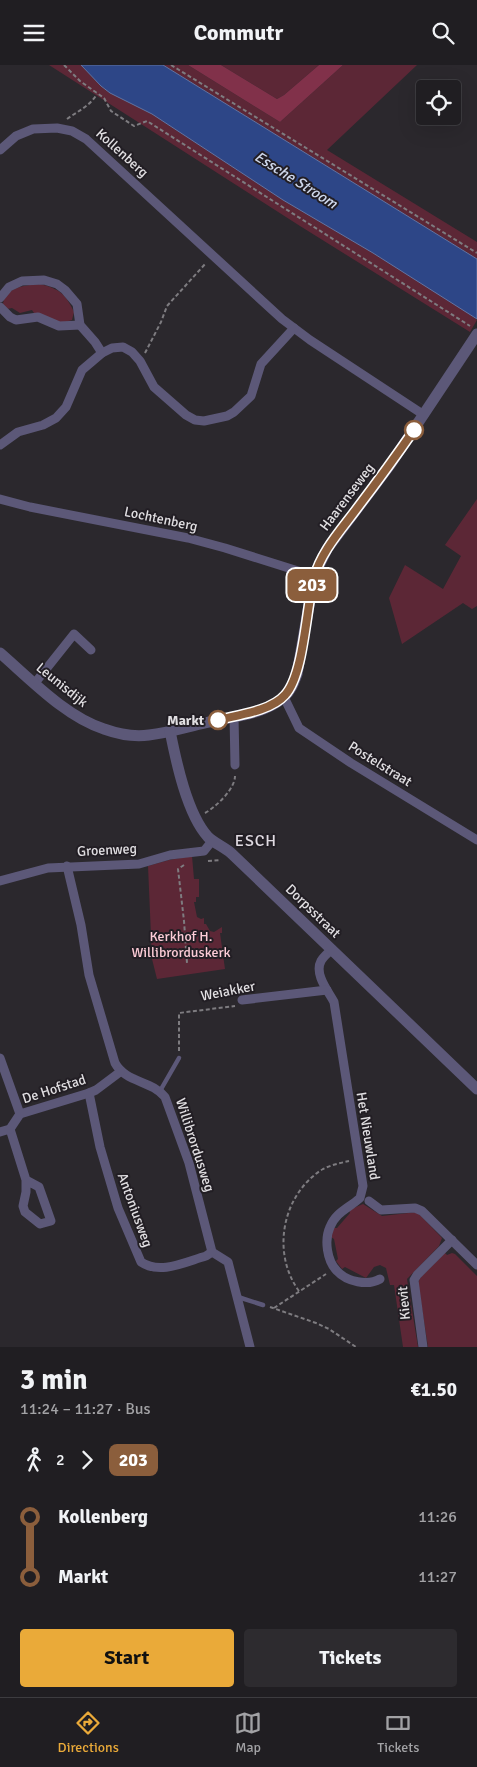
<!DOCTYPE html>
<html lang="en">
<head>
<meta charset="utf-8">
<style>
  :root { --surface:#201e22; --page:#2d2b2f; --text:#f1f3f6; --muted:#a2a2a5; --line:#3d3c40; --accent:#eaaa39 }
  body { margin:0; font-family:Signika,sans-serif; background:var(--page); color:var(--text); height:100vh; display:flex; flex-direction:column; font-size:19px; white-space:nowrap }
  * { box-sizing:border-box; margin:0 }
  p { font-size:16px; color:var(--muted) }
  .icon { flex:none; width:28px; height:28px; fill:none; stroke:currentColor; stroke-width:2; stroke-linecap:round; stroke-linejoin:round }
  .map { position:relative; height:1282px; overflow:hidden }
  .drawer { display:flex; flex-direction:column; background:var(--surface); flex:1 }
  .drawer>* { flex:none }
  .badge { padding:0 10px; border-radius:8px; font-size:18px; line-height:32px }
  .fabs { position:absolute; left:416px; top:15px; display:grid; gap:10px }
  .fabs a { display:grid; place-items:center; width:45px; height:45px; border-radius:5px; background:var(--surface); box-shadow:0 5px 20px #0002,0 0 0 1px var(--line); font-size:25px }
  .map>.badge { position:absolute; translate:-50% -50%; box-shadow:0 0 0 2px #fff }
  .legs { display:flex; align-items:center; gap:8px; height:55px; padding:0 20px; font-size:16px }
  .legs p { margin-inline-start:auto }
  .overview { display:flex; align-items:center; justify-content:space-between; height:85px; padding:0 20px }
  h1 { font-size:28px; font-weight:700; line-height:38px }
  .action { display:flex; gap:10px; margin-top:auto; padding:10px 20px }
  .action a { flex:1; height:58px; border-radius:5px; background:var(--accent); color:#111; font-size:20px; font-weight:700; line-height:58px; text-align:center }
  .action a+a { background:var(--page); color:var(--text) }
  ul { padding:0 20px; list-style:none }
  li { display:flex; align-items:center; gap:18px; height:60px; font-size:19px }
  li i { display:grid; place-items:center; width:8px; height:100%; margin:0 6px; background:currentColor }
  li i::after { content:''; width:12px; height:12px; margin:-6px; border:4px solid; border-radius:50%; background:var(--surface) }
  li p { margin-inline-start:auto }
  li:first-child i { background:linear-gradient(#0000 50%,currentColor 0) }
  li:last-child i { background:linear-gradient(currentColor 50%,#0000 0) }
  header { display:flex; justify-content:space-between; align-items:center; height:65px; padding:0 20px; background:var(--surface); font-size:22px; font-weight:700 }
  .dock { display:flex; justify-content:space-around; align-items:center; height:70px; border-top:1px solid var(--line); background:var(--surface); font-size:14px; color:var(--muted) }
  .dock a { display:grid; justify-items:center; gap:2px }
  .dock .on { color:var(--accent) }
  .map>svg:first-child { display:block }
  .green { fill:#5c2736 }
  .forest { fill:#81314a }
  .water { fill:#2d4687; stroke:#6374a2 }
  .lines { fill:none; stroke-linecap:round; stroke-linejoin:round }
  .path { stroke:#7e7c80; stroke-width:2; stroke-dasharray:4 2.5; stroke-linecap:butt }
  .service { stroke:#5c5878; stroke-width:4.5 }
  .minor { stroke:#5c5878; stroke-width:9 }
  .tertiary { stroke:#5c5878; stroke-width:11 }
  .line-1-casing { stroke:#fff; stroke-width:11 }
  .line-1 { stroke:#8b5e3c; stroke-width:8 }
  .stop-1-dot { fill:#fff; stroke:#8b5e3c; stroke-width:2.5 }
  .labels { text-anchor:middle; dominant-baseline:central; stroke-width:4; stroke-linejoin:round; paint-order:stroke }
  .street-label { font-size:14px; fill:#e1dfe2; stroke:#221e24 }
  .stop-label { font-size:14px; font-weight:bold; fill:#e1dfe2; stroke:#221e24; text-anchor:end }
  .park-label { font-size:14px; fill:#fdccd7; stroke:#221e24 }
  .water-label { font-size:15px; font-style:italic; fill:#cfd8ec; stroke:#221e24 }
  .quarter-label { font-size:16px; letter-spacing:1px; fill:#e0dbe2; stroke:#221e24 }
</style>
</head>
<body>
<header><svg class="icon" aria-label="menu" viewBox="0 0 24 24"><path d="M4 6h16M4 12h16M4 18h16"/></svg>Commutr<svg class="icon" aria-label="search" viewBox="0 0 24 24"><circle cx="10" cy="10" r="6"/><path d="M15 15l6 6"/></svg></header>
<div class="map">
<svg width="477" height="1282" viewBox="0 0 477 1282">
  <rect width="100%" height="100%" fill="#2b282d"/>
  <g class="green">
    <polygon points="49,0 81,0 101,21 110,28 152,49 283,135 373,188 460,242 477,255 470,267 300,161"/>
    <polygon points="163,0 188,0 280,57 343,0 417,0 327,85 477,177 477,194"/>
    <polygon points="221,0 319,0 284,30 277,34"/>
    <path d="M 40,219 C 59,224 65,228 74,247 L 72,255 L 62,258 L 34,248 L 32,245 L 20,248 L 12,243 L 7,244 L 3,239 C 5,222 26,220 40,219 Z"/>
    <polygon points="477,434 477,541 472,544 463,538 402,579 389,533 405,500 443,524 461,491 445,480"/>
    <polygon points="192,791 194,814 199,814 199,832 196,832 196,837 194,837 197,852 201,854 204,853 204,859 206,859 210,866 214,867 222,862 222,868 220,868 225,904 157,914 152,894 148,801 169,795"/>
    <polygon points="363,1139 382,1151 417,1147 442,1173 439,1181 407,1214 418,1282 403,1282 394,1220 390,1220 386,1203 380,1200 374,1202 366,1213 345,1202 342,1204 336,1196 338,1194 334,1174 331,1172 334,1163 337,1163 350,1148 349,1145"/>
    <polygon points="445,1188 447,1190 452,1188 455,1189 477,1211 477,1282 428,1282 418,1218 420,1213"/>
  </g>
  <polygon class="forest" points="188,0 221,0 277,34 284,30 319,0 343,0 280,57"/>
  <polygon class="water" points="81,0 163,0 477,194 477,254 373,188 283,135 152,49 110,28 101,21"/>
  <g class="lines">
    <g class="path">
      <polyline points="64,0 80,16 104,33 111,46 134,61 147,56 470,261"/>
      <polyline points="171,0 477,188"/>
      <path d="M 67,54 C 78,46 90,41 97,29"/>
      <polyline points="145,288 161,257 167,241 206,198"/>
      <path d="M 205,748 C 216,742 235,724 235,711"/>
      <polyline points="208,796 221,795"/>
      <polyline points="184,800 178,804 184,856 187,898"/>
      <polyline points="179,986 179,948 235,941"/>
      <path d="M 299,1226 C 271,1188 282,1129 323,1104 C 331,1100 340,1098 349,1096"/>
      <polyline points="270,1242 316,1258 329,1264 356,1282"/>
      <polyline points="274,1243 326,1209"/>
    </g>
    <g class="service">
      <polyline points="160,1026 179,993"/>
      <polyline points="238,1232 263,1240"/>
    </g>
    <g class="minor">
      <polyline points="0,85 16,71 33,64 57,63 72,66 86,74 282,254 310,275 424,350"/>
      <polyline points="0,233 9,222 22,216 44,215 57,219 65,225 77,239 80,260 95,277 102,288"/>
      <polyline points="0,242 10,252 16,255 38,252 59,261 80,260"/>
      <polyline points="0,380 18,367 43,360 56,353 66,342 82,305 102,288 112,283 123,282 132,287 140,296 154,322 186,350 195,355 204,356 227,351 234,347 251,331 261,299 294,263"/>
      <polyline points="0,434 30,442 188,473 225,483 314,511"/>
      <polyline points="35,618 74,569 91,585"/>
      <polyline points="284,632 299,663 351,698 477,775"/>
      <polyline points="234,651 235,700"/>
      <path d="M 67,801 L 81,860 L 89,910 L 115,998 C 126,1018 151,1015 165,1032 L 189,1098 L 212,1187 L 228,1197 L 250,1282"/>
      <polyline points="0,816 48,803 139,799 170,790 204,786 212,776"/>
      <path d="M 332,884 C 328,888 323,892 321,896 C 314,909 328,926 334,937 L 363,1121 L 360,1133 C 349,1143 336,1147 330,1162 C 324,1175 327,1196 337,1206 C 347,1217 368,1221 380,1214"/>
      <polyline points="242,935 327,925"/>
      <polyline points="0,993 20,1049"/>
      <path d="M 89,1028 L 100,1082 L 118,1143 L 141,1197 C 160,1210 185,1197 206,1191 L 212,1187"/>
      <polyline points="10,1064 26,1115 26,1127 23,1141 25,1147 40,1159 51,1156 39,1122 26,1115"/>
      <polyline points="0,1067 10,1064 20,1049 89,1028 96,1025 120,1007"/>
      <polyline points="369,1136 381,1145 415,1143 422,1146 477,1200"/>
      <polyline points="423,1282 414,1215 417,1210 452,1175"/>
    </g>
    <g class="tertiary">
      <path d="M 0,588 C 30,614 66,652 104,664 C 118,669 135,672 149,670 C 168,668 187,662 205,658 C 230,652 264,650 284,632 C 291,626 294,617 297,609 L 314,511 L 327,484 L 390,400 L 477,269"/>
      <path d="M 170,666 C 176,696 187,749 208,772 C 214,778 224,782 231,788 L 477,1024"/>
    </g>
  </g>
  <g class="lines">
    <g class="line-1-casing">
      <path id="line-1" d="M 218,655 C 238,650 271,646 285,630 C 304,610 306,543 314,513 C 321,486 342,464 358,442 C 377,417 396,391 414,365"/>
    </g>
    <use href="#line-1" class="line-1"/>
  </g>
  <g class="stop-1-dot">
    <circle cx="414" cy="365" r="9"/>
    <circle cx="218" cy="655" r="9"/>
  </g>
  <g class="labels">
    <g class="street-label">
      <text transform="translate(122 88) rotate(42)">Kollenberg</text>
      <text transform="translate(347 432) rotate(-53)">Haarenseweg</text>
      <text transform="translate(161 454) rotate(12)">Lochtenberg</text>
      <text transform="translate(62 620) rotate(39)">Leunisdijk</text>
      <text transform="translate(380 699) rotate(32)">Postelstraat</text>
      <text transform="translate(107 785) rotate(-3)">Groenweg</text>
      <text transform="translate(313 846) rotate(44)">Dorpsstraat</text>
      <text transform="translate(228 926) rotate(-11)">Weiakker</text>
      <text transform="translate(54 1024) rotate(-18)">De Hofstad</text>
      <text transform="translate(368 1071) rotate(81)">Het Nieuwland</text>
      <text transform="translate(195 1080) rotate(72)">Willibrordusweg</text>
      <text transform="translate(135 1145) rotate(70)">Antoniusweg</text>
      <text transform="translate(404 1238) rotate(-95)">Kievit</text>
    </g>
    <g class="stop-label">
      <text x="204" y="655">Markt</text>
    </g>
    <g class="park-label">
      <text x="181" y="871">Kerkhof H.<tspan x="181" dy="16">Willibrorduskerk</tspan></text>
    </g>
    <g class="water-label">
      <text transform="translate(296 115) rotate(32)">Essche Stroom</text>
    </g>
    <g class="quarter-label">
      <text x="256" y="776">ESCH</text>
    </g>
  </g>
</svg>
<div class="fabs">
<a><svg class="icon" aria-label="locate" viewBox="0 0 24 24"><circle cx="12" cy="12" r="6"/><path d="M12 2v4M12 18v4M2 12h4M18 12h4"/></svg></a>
</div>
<b class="badge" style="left:312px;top:520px;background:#8b5e3c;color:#fff">203</b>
</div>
<section class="drawer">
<div class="overview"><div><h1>3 min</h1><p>11:24 – 11:27 · Bus</p></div><b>€1.50</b></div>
<div class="legs"><svg class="icon" aria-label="walk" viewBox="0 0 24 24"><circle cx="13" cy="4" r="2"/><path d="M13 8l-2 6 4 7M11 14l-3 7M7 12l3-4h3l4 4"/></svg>2<svg class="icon" aria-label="forward" viewBox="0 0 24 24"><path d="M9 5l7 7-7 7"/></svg><b class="badge" style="background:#8b5e3c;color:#fff">203</b></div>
<ul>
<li><i style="color:#8b5e3c"></i><b>Kollenberg</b><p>11:26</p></li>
<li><i style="color:#8b5e3c"></i><b>Markt</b><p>11:27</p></li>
</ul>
<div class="action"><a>Start</a><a>Tickets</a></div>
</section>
<nav class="dock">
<a class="on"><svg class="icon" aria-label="directions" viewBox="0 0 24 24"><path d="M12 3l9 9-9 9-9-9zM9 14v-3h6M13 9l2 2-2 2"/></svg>Directions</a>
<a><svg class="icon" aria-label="map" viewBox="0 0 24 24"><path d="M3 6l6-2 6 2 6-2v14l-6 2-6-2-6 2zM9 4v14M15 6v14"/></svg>Map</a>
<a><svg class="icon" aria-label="tickets" viewBox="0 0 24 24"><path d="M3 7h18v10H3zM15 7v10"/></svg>Tickets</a>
</nav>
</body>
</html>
